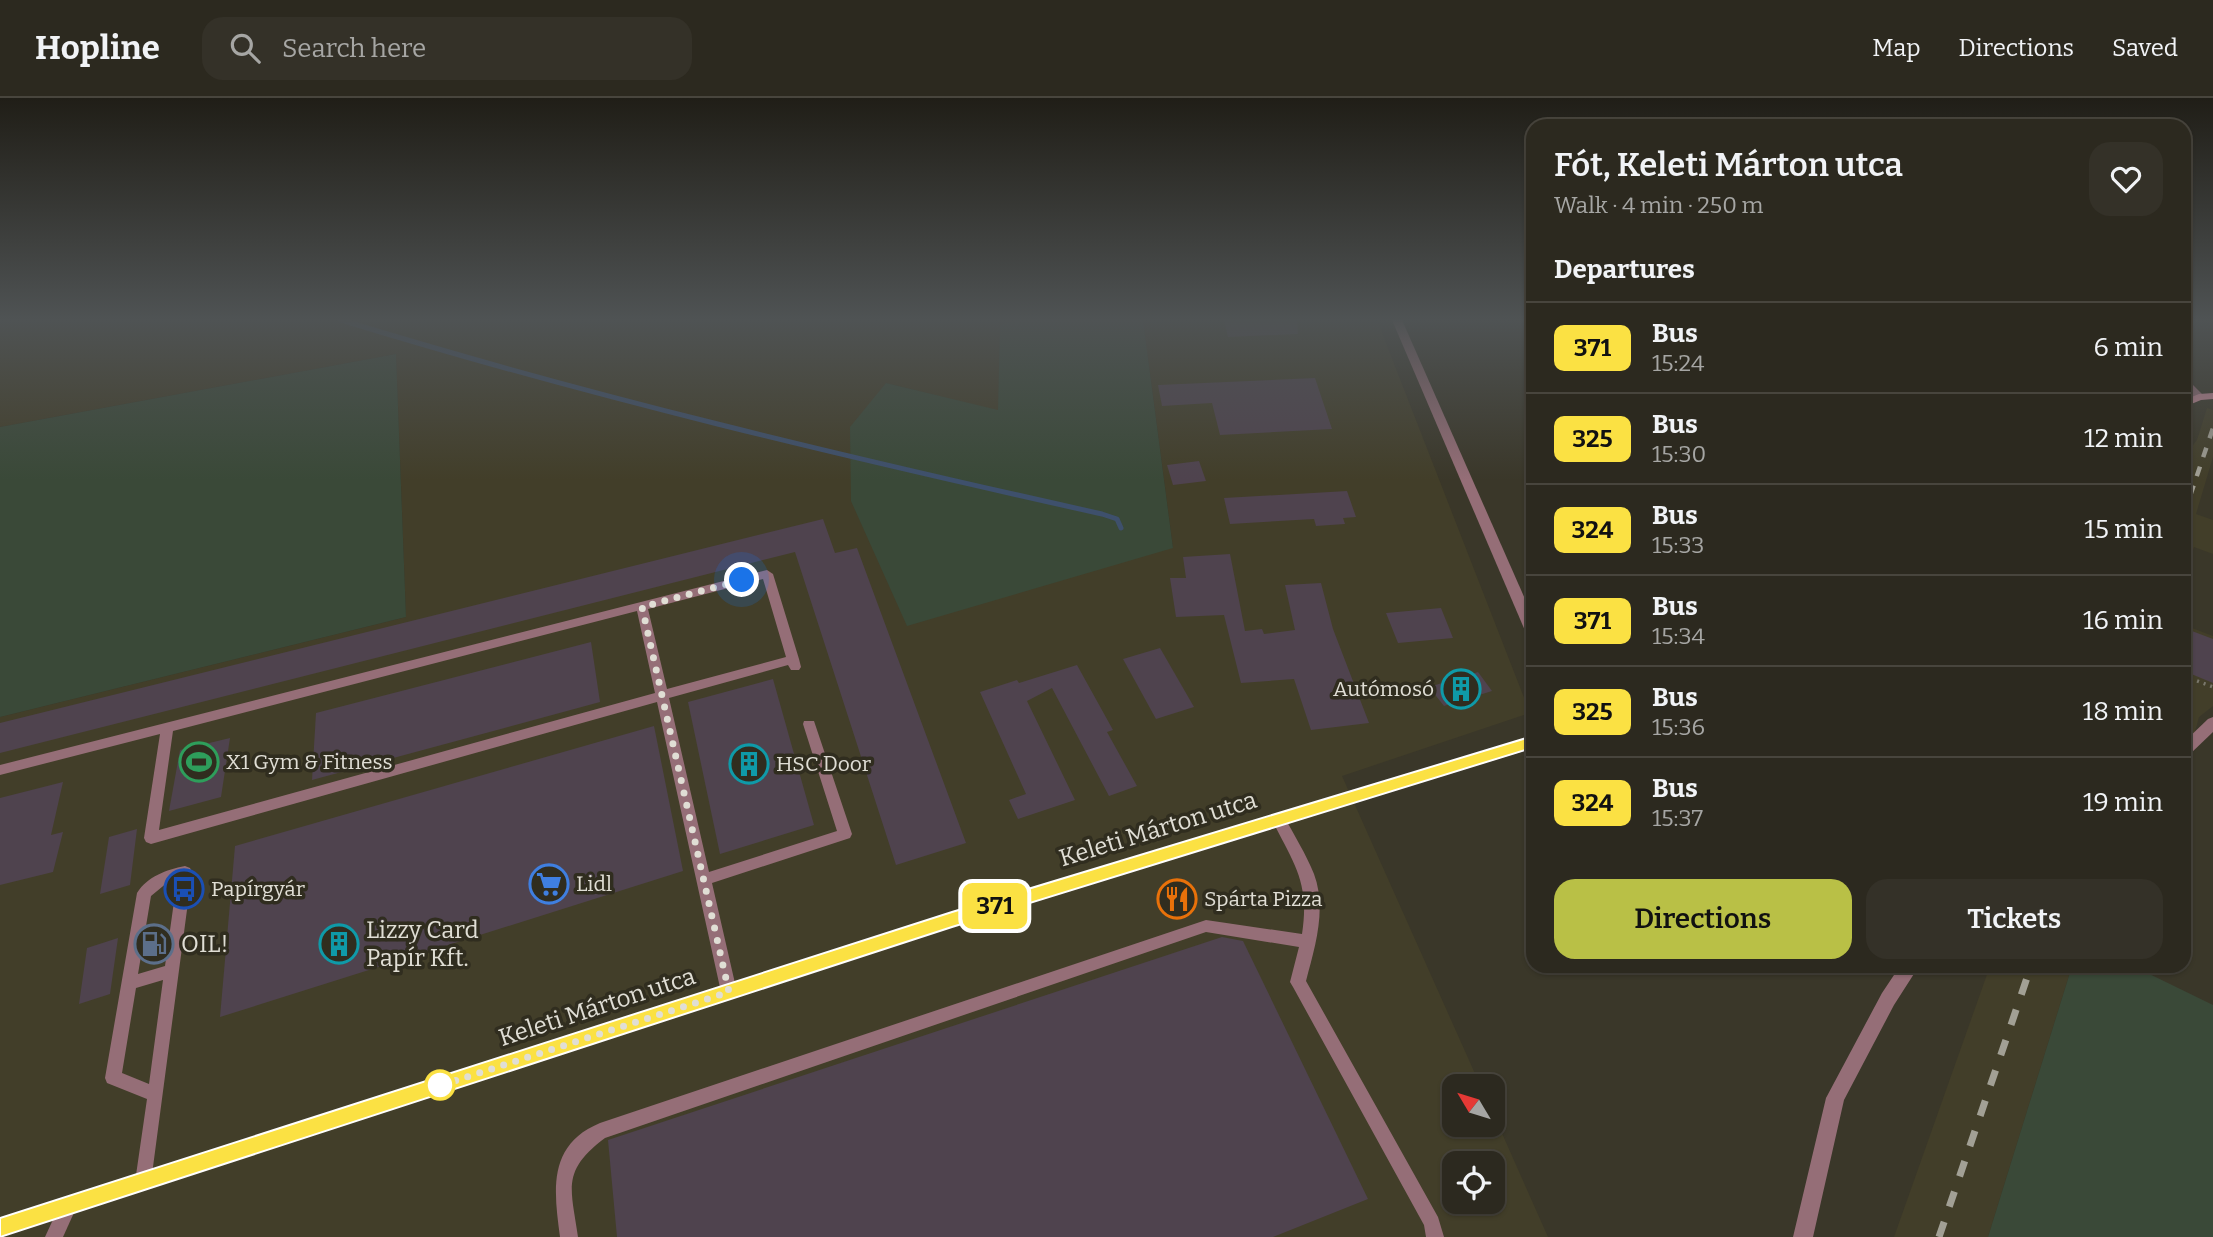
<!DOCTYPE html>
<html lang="en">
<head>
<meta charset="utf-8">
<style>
  :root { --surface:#2c291f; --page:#343128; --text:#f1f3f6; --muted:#a6a6a4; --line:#48453d; --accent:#b9c046 }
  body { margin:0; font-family:Bitter,serif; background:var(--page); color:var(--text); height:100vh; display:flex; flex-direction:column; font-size:26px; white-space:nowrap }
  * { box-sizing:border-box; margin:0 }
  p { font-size:23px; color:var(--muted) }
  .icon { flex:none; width:38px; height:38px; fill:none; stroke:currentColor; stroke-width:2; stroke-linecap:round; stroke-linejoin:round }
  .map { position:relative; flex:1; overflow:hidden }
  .sheet { position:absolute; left:1526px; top:21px; width:665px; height:854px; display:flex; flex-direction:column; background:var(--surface); border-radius:21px; box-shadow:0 2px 5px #0004,0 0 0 2px var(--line) }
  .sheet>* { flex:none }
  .badge { padding:0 14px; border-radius:10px; font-size:24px; line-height:46px }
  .needle { width:46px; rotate:308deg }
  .buttons { position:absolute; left:1442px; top:976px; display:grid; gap:14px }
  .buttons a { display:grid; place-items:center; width:63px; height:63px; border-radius:14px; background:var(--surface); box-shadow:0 2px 5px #0004,0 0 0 2px var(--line); font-size:35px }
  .you { position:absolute; width:35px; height:35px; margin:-18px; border:5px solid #fff; border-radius:50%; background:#1a73e8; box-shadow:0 0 0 10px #1a73e833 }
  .map>.badge { position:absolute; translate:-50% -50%; box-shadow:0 0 0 4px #fff }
  h2 { padding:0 28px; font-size:26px; line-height:63px }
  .round { display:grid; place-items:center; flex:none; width:74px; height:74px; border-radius:21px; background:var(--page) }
  .overview { display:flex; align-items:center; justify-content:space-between; height:119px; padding:0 28px }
  h1 { font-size:33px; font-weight:600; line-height:52px }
  .cta { display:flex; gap:14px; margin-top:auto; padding:14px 28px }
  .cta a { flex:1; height:80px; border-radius:21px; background:var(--accent); color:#111; font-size:28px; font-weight:600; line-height:80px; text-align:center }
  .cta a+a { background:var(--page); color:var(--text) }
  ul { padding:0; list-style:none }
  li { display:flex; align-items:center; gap:21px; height:91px; padding:0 28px; border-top:2px solid var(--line) }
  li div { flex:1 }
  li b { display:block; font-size:26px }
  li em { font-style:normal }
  li .badge { min-width:77px; font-weight:700; text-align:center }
  header { display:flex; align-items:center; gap:42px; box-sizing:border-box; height:98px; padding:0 35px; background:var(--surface); border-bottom:2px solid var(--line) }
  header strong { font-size:33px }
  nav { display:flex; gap:38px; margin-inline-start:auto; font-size:24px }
  .search { width:490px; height:63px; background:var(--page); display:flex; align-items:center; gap:18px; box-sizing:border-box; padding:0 24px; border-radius:21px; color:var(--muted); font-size:26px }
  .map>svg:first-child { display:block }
  .built { fill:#423e29; fill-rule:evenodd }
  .green { fill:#3a4938 }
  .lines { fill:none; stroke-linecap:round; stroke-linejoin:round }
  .stream { stroke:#3e506c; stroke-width:5 }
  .building { fill:#4f434e }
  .path { stroke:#7a786c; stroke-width:3.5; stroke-dasharray:2 5; stroke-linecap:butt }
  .service { fill:#956e77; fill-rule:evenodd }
  .minor { fill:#956e77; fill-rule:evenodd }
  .secondary { fill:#c98c9b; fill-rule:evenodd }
  .rail-far1 { stroke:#a2a095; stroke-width:4.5; stroke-dasharray:10 10; stroke-linecap:butt }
  .rail { stroke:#a2a095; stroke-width:7; stroke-dasharray:16 16; stroke-linecap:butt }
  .line { fill:#fbe143; stroke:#fff; stroke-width:2 }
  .walk { stroke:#e0ded5; stroke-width:7; stroke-dasharray:0 12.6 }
  .stop-dot { fill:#fff; stroke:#fbe143; stroke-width:3.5 }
  .labels { text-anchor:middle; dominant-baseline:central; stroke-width:7; stroke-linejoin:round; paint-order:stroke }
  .poi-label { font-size:21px; fill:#e0ded5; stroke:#302d1f; text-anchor:start }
  .near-street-label { font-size:24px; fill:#e0ded5; stroke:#302d1f }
  .near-poi-label { font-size:24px; fill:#e0ded5; stroke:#302d1f; text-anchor:start }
</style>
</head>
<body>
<header>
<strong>Hopline</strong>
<div class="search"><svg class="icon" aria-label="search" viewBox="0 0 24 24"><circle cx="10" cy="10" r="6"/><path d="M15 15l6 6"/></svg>Search here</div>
<nav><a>Map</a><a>Directions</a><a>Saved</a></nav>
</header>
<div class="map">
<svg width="2213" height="1139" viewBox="0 0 2213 1139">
  <rect width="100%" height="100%" fill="#3a3729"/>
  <g class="built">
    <path d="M 0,222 L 1017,222 L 1000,228 L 999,313 L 886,285 L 1173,450 L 1143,222 L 1377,222 L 1530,615 L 1342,678 L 1481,989 L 1454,989 L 1454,1027 L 1493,1027 L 1493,1015 L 1548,1139 L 0,1139 L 0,619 L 406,519 L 396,256 L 0,329 ZM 1454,1066 L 1493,1066 L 1493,1104 L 1454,1104 Z"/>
    <polygon points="2207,310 2213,312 2213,359 2196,416 2213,422 2213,456 2194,449 2184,481 2184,359 2197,342"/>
    <polygon points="2184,527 2213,538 2213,608 2199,619 2184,674"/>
    <polygon points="1990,868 2072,868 1988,1139 1894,1139"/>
  </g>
  <g class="green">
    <polygon points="1017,222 1143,222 1173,450 907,528 851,403 850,329 886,285 998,312 1000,227"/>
    <polygon points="396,256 406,519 0,619 0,329"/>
    <polygon points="2072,868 2133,868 2213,907 2213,1139 1988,1139"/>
  </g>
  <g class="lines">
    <path class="stream" d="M 341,222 C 592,299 846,359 1102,416 L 1117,421 L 1121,430"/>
  </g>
  <g class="building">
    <polygon points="1224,222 1297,222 1298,236 1228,239"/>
    <polygon points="1315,280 1332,331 1220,337 1212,305 1162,308 1158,287"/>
    <polygon points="1199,363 1206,383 1173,387 1167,367"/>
    <polygon points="1347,393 1356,419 1343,420 1345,426 1316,428 1314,421 1230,426 1224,400"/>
    <polygon points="823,421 835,455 857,450 966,745 896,767 795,454 0,655 0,625"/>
    <polygon points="1230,456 1245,533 1262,531 1264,536 1295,532 1285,487 1321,485 1333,531 1369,625 1311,632 1294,581 1241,585 1224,517 1176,519 1170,480 1186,480 1183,459"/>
    <polygon points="1441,510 1453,540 1398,545 1386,515"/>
    <polygon points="2184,530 2213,541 2213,585 2184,573"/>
    <polygon points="591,544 600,604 312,682 316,615"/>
    <polygon points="1160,550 1194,609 1156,621 1123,561"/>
    <polygon points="1077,567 1113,632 1107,634 1137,688 1109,698 1052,590 1027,603 1075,702 1018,721 1009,702 1026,696 980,594 1017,582 1019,585"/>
    <polygon points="1478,574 1492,593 1444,608 1429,589"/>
    <polygon points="773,581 814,727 720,756 688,604"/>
    <polygon points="654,628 683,773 220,919 235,748"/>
    <polygon points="230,640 221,699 169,713 180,652"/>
    <polygon points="63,684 51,737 63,734 53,774 0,787 0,700"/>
    <polygon points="137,731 130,787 100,796 109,739"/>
    <polygon points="1222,839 1243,843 1368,1101 1273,1139 617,1139 608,1042"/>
    <polygon points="118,840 110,896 79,906 87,850"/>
  </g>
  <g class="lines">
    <polyline class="path" points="2184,578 2213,589"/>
    <g class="service">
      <path d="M 767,472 L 773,476 L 799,561 L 801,569 L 799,572 L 791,572 L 788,567 L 669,600 L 709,774 L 837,733 L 803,626 L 804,623 L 814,623 L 815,626 L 852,736 L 850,740 L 712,785 L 737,894 L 734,899 L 729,901 L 724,899 L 721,894 L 657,604 L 151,746 L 146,744 L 144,740 L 160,636 L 0,677 L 0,667 ZM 763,481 L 786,559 L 667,591 L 648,511 ZM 637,513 L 655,595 L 159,732 L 173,633 Z"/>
      <path d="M 1279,716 L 1284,718 C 1294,737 1306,756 1314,776 C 1327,811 1315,849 1306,883 L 1438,1119 L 1444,1139 L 1426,1139 L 1424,1127 L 1293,889 L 1290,884 L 1299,849 L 1206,834 L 605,1040 C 561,1073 571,1090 578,1139 L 560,1139 C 554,1093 547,1047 600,1025 L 1206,822 L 1302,836 C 1310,784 1294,766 1272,722 L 1274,718 Z"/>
      <path d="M 185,768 L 190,770 L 192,774 L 151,1084 L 149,1090 L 143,1092 L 137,1090 L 135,1084 L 147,1001 L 107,985 L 105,980 L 137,795 C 148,778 166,772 185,768 ZM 177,782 L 165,868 L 138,876 L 151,798 L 168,784 ZM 163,882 L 149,986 L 122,975 L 136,890 Z"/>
      <polygon points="68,1099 74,1102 77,1108 63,1139 45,1139 62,1102"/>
    </g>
    <g class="minor">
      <polygon points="1392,222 1402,222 1533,519 1533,540 1526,535"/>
      <polygon points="2184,281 2188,282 2203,297 2203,301 2195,301 2184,290"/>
      <polygon points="2213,619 2213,634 2189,657 2184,659 2184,644 2208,621"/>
      <polygon points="1900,868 1919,868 1894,907 1844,1002 1813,1139 1793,1139 1826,1000 1882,895"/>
    </g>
    <g class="secondary">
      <polygon points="2213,295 2213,301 2201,302 2184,309 2184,302 2199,296"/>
      <polygon points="1533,638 1533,650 952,828 0,1139 0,1120 952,814"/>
    </g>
    <polyline class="rail-far1" points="2184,416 2213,330"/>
    <polyline class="rail" points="1939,1139 2031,868"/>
  </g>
  <linearGradient id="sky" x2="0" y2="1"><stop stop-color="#201e17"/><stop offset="0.58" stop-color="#4f5354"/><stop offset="1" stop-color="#4f5354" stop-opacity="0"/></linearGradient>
  <rect width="2213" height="382" fill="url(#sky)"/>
  <polygon class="line" points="1533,638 1540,644 1538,648 952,829 0,1139 0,1120 952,814"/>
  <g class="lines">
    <polyline class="walk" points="440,987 436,989 729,894 642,509 742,482"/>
  </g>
  <defs>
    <g id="building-ring" transform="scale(2.0125)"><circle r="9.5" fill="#302d1f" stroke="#0f9aa8" stroke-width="1.5"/><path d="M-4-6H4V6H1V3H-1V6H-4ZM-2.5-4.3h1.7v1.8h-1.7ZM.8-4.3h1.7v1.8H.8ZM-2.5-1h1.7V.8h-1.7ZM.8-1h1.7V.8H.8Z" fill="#0f9aa8"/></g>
    <g id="stadium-ring" transform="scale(2.0125)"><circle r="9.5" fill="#302d1f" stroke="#2e9e5b" stroke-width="1.5"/><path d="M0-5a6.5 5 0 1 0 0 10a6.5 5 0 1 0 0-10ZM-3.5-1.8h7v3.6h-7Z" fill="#2e9e5b"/></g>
    <g id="supermarket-ring" transform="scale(2.0125)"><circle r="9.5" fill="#302d1f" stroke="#3f7fe0" stroke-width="1.5"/><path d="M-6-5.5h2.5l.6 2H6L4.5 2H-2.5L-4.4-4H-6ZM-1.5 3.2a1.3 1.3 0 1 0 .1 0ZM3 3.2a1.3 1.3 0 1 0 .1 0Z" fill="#3f7fe0"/></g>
    <g id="bus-ring" transform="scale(2.0125)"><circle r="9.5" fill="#302d1f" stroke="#1a4fb4" stroke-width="1.5"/><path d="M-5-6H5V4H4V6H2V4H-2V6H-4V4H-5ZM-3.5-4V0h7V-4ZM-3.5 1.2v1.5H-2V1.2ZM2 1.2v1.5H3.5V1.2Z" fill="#1a4fb4"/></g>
    <g id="restaurant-ring" transform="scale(2.0125)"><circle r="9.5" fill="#302d1f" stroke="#e8710a" stroke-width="1.5"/><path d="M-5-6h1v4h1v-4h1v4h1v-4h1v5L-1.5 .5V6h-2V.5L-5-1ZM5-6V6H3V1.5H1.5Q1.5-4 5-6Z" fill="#e8710a"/></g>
    <g id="fuel-ring" transform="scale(2.0125)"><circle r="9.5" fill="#302d1f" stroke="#5c6f8a" stroke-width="1.5"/><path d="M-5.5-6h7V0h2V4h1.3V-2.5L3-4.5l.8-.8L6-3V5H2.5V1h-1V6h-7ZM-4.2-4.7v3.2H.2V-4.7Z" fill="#5c6f8a"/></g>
  </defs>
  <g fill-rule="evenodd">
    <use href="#building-ring" x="1461" y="591"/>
    <use href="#stadium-ring" x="199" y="664"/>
    <use href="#building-ring" x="749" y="666"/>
    <use href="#supermarket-ring" x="549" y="786"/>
    <use href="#bus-ring" x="184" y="791"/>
    <use href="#restaurant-ring" x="1177" y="801"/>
    <use href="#fuel-ring" x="154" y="846"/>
    <use href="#building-ring" x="339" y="846"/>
  </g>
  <circle class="stop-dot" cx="440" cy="987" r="14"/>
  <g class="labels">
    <g class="poi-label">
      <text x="1434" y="591" text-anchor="end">Autómosó</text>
      <text x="226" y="664">X1 Gym &amp; Fitness</text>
      <text x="776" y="666">HSC Door</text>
      <text x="576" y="786">Lidl</text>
      <text x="211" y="791">Papírgyár</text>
      <text x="1204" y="801">Spárta Pizza</text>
    </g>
    <g class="near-street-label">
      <text transform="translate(1158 731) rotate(-17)">Keleti Márton utca</text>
      <text transform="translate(597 909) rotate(-18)">Keleti Márton utca</text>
    </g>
    <g class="near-poi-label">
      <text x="366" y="832">Lizzy Card<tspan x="366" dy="28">Papír Kft.</tspan></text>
      <text x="181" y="846">OIL!</text>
    </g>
  </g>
</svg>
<div class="buttons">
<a><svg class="needle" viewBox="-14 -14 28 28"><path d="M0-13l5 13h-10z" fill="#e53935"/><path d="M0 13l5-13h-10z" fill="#a6a6a4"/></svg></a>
<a><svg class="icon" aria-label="locate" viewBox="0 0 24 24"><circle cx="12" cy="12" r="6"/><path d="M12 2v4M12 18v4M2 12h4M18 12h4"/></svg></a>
</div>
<div class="you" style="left:742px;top:482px"></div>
<b class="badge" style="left:995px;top:808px;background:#fbe143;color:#111">371</b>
<section class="sheet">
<div class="overview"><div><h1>Fót, Keleti Márton utca</h1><p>Walk · 4 min · 250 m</p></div><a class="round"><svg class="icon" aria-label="heart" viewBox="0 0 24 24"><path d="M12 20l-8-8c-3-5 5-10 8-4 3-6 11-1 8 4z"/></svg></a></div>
<h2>Departures</h2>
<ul>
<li><span class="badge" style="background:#fbe143;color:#111">371</span><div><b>Bus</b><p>15:24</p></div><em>6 min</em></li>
<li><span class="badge" style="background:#fbe143;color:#111">325</span><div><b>Bus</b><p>15:30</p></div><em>12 min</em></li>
<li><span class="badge" style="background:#fbe143;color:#111">324</span><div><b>Bus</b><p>15:33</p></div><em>15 min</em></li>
<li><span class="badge" style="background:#fbe143;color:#111">371</span><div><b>Bus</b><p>15:34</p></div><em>16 min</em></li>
<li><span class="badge" style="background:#fbe143;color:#111">325</span><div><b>Bus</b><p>15:36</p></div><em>18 min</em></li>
<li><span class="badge" style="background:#fbe143;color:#111">324</span><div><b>Bus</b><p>15:37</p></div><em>19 min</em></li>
</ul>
<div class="cta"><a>Directions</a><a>Tickets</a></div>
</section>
</div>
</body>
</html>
